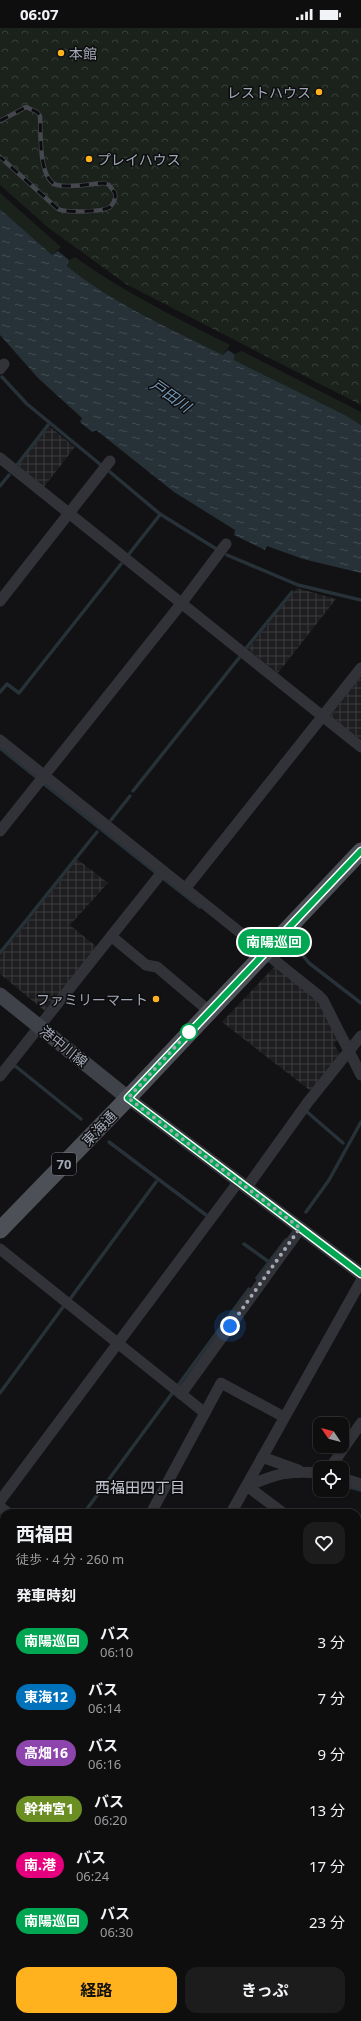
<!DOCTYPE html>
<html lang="ja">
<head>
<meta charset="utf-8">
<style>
  :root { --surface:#0e0e0f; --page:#1c1c1d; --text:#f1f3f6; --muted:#9b9c9e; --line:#2e2e2f; --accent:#ffb21e }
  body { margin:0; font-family:"Noto Sans","Noto Sans JP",sans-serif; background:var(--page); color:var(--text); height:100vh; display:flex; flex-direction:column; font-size:15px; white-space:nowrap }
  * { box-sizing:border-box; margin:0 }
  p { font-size:13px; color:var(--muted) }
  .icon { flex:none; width:22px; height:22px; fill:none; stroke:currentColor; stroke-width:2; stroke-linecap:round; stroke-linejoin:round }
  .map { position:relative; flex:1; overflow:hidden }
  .drawer { position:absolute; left:0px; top:1481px; width:361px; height:512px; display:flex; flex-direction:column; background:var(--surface); border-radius:12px 12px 0 0; box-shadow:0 1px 3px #0004,0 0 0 1px var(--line) }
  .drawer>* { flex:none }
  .badge { padding:0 8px; border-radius:13px; font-size:14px; line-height:26px }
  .needle { width:26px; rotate:305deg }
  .controls { position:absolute; left:313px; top:1389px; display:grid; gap:8px }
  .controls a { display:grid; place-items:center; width:36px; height:36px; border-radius:8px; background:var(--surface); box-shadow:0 1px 3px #0004,0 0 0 1px var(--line); font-size:20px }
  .you { position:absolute; width:20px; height:20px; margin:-10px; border:3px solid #fff; border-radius:50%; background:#1a73e8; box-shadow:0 0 0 6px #1a73e833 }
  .map>.badge { position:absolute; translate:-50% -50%; box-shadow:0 0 0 2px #fff }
  h2 { padding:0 16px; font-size:15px; line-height:36px }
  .round { display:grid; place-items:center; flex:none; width:42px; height:42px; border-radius:12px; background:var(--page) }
  .overview { display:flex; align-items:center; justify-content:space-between; height:68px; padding:0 16px }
  h1 { font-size:19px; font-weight:700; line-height:30px }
  .cta { display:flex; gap:8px; margin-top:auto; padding:8px 16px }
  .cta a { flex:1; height:46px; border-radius:12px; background:var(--accent); color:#111; font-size:16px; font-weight:700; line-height:46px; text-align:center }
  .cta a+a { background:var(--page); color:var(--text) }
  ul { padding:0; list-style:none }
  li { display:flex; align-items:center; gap:12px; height:56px; padding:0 16px }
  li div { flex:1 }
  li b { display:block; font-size:15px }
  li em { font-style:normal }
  li .badge { min-width:44px; font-weight:700; text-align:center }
  .status { display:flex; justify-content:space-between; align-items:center; height:28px; padding:0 20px; background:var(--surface); direction:ltr }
  .status svg { height:11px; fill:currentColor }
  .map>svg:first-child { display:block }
  .industrial { fill:url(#industrial-grid) }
  .grass { fill:#1a221b }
  .park { fill:url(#park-crowns) }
  .water { fill:url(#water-ripples) }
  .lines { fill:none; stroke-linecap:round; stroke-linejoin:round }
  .stream { stroke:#273138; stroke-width:3.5 }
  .minor { stroke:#323339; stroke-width:11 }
  .tertiary { stroke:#323339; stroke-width:13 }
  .secondary { stroke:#404249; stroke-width:15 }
  .primary { stroke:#4e5058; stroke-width:17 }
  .rail-casing { stroke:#45474e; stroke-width:4.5 }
  .rail { stroke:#0d0d0f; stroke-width:3; stroke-dasharray:9; stroke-linecap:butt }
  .line-casing { stroke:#fff; stroke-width:9 }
  .line { stroke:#00a651; stroke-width:6 }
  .walk { stroke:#a2a8b6; stroke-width:4; stroke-dasharray:0 7.2 }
  .poi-dot { fill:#ffb21e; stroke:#0d0d0f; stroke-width:1.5 }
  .stop-dot { fill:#fff; stroke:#00a651; stroke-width:2 }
  .labels { text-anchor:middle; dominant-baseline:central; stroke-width:3; stroke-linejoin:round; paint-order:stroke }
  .shield { fill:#0d0d0f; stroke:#757a84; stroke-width:1 }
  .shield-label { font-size:13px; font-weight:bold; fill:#a2a8b6 }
  .poi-label { font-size:14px; fill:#a2a8b6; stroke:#0d0d0f; text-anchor:start }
  .street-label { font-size:14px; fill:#a2a8b6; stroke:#0d0d0f }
  .water-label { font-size:15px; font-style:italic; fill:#7497b5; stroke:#0d0d0f }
  .neighbourhood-label { font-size:15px; fill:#c3c7d1; stroke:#0d0d0f }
</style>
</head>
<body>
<div class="status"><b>06:07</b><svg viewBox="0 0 49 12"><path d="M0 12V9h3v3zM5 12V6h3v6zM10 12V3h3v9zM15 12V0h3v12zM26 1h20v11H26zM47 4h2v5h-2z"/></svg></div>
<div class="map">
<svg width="361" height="1993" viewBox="0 0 361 1993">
  <defs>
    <pattern id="industrial-grid" width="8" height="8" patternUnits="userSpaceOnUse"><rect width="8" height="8" fill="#1e1e21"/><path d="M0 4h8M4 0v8" fill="none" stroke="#3c3c3f"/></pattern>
    <pattern id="park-crowns" width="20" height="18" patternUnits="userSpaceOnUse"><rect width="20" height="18" fill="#1a221b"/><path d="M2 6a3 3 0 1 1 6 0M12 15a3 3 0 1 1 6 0" fill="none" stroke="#383f3a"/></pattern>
    <pattern id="water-ripples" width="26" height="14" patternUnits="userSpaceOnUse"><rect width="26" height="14" fill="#273138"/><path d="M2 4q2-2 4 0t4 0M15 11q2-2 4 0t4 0" fill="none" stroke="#434c53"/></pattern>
  </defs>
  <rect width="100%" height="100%" fill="#121214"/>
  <g class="industrial">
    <polygon points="49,398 75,419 44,459 17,437"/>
    <polygon points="297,560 336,571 278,645 248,621"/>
    <polygon points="361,648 361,712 330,688"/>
    <polygon points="77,831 108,855 70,897 97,919 46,984 0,946 0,928"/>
    <polygon points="276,937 316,969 339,1010 334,1016 341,1028 312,1064 222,994"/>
  </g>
  <g class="grass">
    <polygon points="0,165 61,219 52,227 0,181"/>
    <path d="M 75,229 C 123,264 177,290 230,317 L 223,327 C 169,300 114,276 67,238 L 69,232 Z"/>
    <polygon points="242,323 361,384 361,397 345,387 234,332 234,326"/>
  </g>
  <polygon class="park" points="0,0 361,0 361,377 126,256 50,201 0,157"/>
  <path class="water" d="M 0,181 L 52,227 L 58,223 L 69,232 L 67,238 C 114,276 169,300 223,327 L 228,322 L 234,326 L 234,332 L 345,387 L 361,397 L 361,545 L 303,531 L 267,518 L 265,522 L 234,507 L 235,502 L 174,464 L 96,402 L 92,404 L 80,394 L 82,390 L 38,350 L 0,307 Z"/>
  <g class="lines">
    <g class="stream">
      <polyline points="2,349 27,376 101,437"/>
      <polyline points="17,437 48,397"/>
      <polyline points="110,444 160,486 218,522"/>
      <polyline points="0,458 9,447"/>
      <polyline points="129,526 159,488"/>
      <polyline points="227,527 298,557 361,572"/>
      <polyline points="247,619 292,564"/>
      <polyline points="0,664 7,656 19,665 121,536"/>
      <polyline points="0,720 36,749"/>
      <polyline points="44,756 155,844"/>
      <polyline points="133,763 239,630"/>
      <polyline points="111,792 130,768"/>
      <polyline points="163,850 200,879"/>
      <polyline points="296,919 309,935 361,975"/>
      <polyline points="0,925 97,804"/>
      <polyline points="13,1039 14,1037 81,1091"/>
      <polyline points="306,1083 343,1115"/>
      <polyline points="109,1114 206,1187"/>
      <polyline points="306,1184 329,1152 361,1094"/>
      <polyline points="244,1216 269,1234"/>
      <polyline points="257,1250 286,1212"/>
      <polyline points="70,1271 156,1154"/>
      <polyline points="0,1365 63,1279"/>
      <polyline points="342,1457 361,1462"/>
      <polyline points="84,1485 249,1261"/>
      <polyline points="0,1600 4,1595"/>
      <polyline points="357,1860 361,1855"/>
      <polyline points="0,1876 4,1879"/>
      <polyline points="256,1993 259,1989"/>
    </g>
    <g class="minor">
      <polyline points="0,341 4,336"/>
      <polyline points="0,430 361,719"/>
      <polyline points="0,573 110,433"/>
      <polyline points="0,712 318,967 323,972 361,1047"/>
      <polyline points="0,803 181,576 226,516"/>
      <polyline points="185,861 361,640"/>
      <polyline points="111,908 146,937 157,939 209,983"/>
      <polyline points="0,1048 163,843"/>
      <polyline points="247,1159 308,1074 361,1008"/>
      <polyline points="0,1221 205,1385"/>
      <polyline points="181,1366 301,1200"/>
      <polyline points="262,1429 298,1442"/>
      <polyline points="330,1440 361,1395"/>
      <polyline points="342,1450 361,1456"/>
      <path d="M 247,1458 C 277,1446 287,1442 320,1445"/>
      <polyline points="247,1458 283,1485"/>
      <polyline points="0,1473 239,1153"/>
      <polyline points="0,1479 8,1485"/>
      <polyline points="151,1485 221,1355 284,1389"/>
      <polyline points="231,1485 361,1253"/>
      <polyline points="357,1541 361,1544"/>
      <polyline points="357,1557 361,1552"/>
      <polyline points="0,1654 4,1660"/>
      <polyline points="357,1712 361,1707"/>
      <polyline points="0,1790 4,1785"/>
      <polyline points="0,1868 4,1871"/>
      <polyline points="357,1922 361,1924"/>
      <polyline points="0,1968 4,1963"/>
      <polyline points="160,1989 165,1993"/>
      <polyline points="90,1993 93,1989"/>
    </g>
    <polyline class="tertiary" points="128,1070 361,1246"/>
    <polyline class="secondary" points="0,967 128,1070"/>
    <polyline class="primary" points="0,1202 128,1070 361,823"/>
    <g class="rail-casing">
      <path id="rail" d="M 0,93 L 26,79 L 37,84 L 40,88 C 41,104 38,152 57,157 C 71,160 90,156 104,155 L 109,157 L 115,165 C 116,170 114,175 110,179 C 103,184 66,185 58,181 L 0,129"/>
    </g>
    <use href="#rail" class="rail"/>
  </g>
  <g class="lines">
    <g class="line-casing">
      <polyline id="line" points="361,823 128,1070 361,1246"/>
    </g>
    <use href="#line" class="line"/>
    <polyline class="walk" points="189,1004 128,1070 300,1200 230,1298"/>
  </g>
  <g class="poi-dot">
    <circle cx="61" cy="25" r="4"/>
    <circle cx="319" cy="64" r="4"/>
    <circle cx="89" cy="131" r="4"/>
    <circle cx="156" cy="971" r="4"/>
  </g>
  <circle class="stop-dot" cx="189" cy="1004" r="8"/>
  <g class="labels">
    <rect class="shield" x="52" y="1125" width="24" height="22" rx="3"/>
    <g class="shield-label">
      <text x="64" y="1136">70</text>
    </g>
    <g class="poi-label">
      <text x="69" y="25">本館</text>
      <text x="311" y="64" text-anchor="end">レストハウス</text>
      <text x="97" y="131">プレイハウス</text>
      <text x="148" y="971" text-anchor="end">ファミリーマート</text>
    </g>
    <g class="street-label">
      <text transform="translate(64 1018) rotate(39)">港中川線</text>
      <text transform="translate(99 1100) rotate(-46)">東海通</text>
    </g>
    <g class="water-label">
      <text transform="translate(171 367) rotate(35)">戸田川</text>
    </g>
    <g class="neighbourhood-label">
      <text x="140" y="1459">西福田四丁目</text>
    </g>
  </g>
</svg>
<div class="controls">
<a><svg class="needle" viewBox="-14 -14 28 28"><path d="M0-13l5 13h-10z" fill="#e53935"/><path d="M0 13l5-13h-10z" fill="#9b9c9e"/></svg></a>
<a><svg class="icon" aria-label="locate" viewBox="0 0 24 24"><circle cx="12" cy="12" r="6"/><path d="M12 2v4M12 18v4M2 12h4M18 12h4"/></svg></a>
</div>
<div class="you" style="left:230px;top:1298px"></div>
<b class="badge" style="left:274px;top:914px;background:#00a651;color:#fff">南陽巡回</b>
<section class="drawer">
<div class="overview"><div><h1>西福田</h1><p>徒歩 · 4 分 · 260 m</p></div><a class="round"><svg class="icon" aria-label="heart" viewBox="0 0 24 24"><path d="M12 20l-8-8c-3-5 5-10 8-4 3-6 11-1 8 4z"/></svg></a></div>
<h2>発車時刻</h2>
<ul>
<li><span class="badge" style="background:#00a651;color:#fff">南陽巡回</span><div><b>バス</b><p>06:10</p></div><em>3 分</em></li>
<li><span class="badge" style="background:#0072bc;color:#fff">東海12</span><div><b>バス</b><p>06:14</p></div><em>7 分</em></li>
<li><span class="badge" style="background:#8e44ad;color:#fff">高畑16</span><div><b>バス</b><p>06:16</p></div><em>9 分</em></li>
<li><span class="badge" style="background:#6b8e23;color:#fff">幹神宮1</span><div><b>バス</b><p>06:20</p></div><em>13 分</em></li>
<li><span class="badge" style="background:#e6007e;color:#fff">南.港</span><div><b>バス</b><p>06:24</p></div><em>17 分</em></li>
<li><span class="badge" style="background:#00a651;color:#fff">南陽巡回</span><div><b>バス</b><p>06:30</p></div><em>23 分</em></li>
</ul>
<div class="cta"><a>経路</a><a>きっぷ</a></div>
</section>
</div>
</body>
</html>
